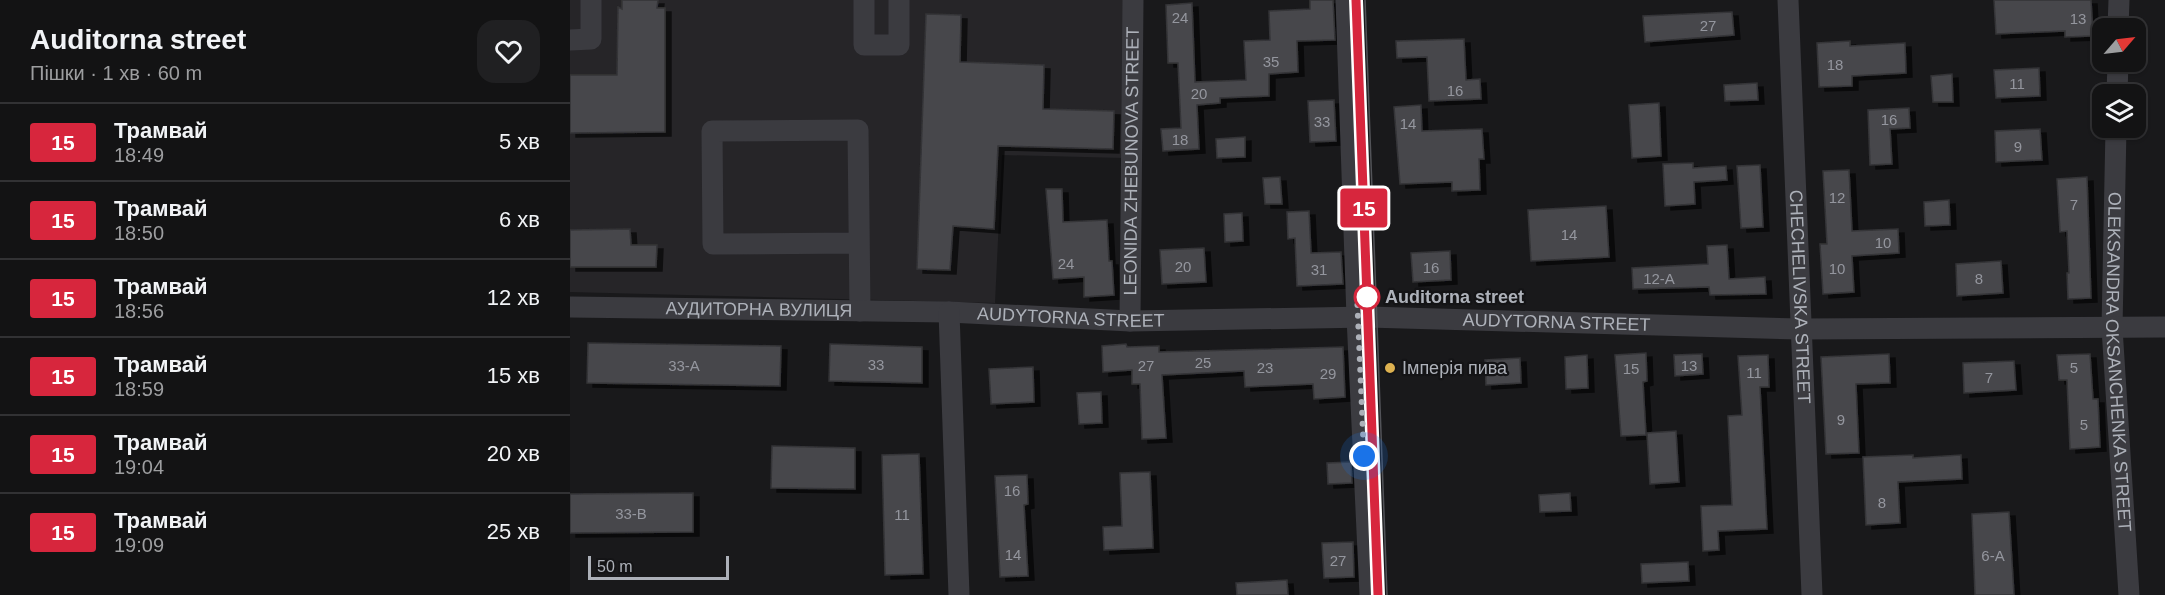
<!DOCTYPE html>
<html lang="uk">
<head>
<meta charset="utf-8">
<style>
  :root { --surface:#131314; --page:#202022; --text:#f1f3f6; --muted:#9d9ea0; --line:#323234 }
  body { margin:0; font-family:Helvetica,sans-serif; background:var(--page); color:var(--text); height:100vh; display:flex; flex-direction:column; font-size:22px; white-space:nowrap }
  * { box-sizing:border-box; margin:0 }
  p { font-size:20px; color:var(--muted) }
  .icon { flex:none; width:33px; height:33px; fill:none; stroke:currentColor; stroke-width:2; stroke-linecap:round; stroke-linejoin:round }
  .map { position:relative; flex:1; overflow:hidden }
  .drawer { display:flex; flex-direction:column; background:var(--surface); width:570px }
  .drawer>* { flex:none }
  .badge { padding:0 12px; border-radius:4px; font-size:21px; line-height:39px }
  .needle { width:39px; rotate:62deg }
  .fabs { position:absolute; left:1522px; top:18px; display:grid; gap:12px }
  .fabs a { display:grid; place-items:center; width:54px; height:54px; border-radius:12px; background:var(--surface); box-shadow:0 2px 4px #0004,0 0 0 2px var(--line); font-size:30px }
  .scale { position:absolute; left:18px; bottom:15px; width:141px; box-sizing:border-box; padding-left:6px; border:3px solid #adb1b9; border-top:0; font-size:16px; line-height:21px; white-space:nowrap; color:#adb1b9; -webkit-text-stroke:4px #141416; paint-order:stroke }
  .you { position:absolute; width:30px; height:30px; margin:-15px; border:4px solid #fff; border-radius:50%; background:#1a73e8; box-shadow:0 0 0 9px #1a73e833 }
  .map>.badge { position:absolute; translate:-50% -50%; box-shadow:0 0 0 3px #fff }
  .round { display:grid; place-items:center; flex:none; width:63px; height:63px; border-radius:18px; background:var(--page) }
  .overview { display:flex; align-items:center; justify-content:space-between; height:102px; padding:0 30px }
  h1 { font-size:28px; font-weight:600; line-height:45px }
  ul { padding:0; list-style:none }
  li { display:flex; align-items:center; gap:18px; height:78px; padding:0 30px; border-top:2px solid var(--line) }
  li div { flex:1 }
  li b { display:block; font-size:22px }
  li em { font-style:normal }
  li .badge { min-width:66px; font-weight:700; text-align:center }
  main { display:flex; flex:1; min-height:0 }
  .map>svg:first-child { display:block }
  .built { fill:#262528 }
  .building { fill:#47474b; stroke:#343437; stroke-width:1.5; filter:url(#shadow) }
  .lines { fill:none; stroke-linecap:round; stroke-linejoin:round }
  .minor { stroke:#3b3b40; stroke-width:21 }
  .tram { stroke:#525358; stroke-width:1.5 }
  .line-casing { stroke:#fff; stroke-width:14 }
  .line { stroke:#d7263d; stroke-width:9 }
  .walk { stroke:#adb1b9; stroke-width:6; stroke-dasharray:0 10.8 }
  .stop-dot { fill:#fff; stroke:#d7263d; stroke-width:3 }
  .poi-dot { fill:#ddb150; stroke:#141416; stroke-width:2 }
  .labels { text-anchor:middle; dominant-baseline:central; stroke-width:4.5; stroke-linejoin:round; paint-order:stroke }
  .number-label { font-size:15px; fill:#94969e }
  .street-label { font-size:18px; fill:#adb1b9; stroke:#141416 }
  .stop-label { font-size:18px; font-weight:bold; fill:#adb1b9; stroke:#141416; text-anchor:start }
  .poi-label { font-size:18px; fill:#adb1b9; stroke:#141416; text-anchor:start }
</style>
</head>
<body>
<main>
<section class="drawer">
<div class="overview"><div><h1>Auditorna street</h1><p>Пішки · 1 хв · 60 m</p></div><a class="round"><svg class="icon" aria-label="heart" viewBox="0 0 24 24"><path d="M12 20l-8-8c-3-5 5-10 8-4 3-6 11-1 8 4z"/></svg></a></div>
<ul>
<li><span class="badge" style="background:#d7263d;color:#fff">15</span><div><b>Трамвай</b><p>18:49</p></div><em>5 хв</em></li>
<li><span class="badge" style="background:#d7263d;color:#fff">15</span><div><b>Трамвай</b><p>18:50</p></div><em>6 хв</em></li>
<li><span class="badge" style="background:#d7263d;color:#fff">15</span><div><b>Трамвай</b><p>18:56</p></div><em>12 хв</em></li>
<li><span class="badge" style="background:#d7263d;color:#fff">15</span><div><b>Трамвай</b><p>18:59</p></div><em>15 хв</em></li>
<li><span class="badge" style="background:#d7263d;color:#fff">15</span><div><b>Трамвай</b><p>19:04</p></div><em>20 хв</em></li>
<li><span class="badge" style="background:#d7263d;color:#fff">15</span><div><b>Трамвай</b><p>19:09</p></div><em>25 хв</em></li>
</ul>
</section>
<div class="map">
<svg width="1595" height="595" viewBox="0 0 1595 595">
  <defs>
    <filter id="shadow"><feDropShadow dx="6" dy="4" stdDeviation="0" flood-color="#0009"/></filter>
  </defs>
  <rect width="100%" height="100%" fill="#19191b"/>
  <polygon class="built" points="0,0 554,0 553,158 432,155 425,303 0,292"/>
  <g class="building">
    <polygon points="52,0 88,0 87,8 95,8 95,132 0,133 0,75 47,75 48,7 52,9"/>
    <polygon points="740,0 763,0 765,40 727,41 728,72 699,74 699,96 650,98 650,103 627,105 629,149 593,151 591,129 611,128 608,63 598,63 596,5 622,3 625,82 676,80 674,41 700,40 699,11 740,9"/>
    <polygon points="1424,0 1521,0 1523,36 1495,37 1495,31 1426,34"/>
    <polygon points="1162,12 1164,35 1075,42 1073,16"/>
    <polygon points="356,14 391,15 390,62 474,65 473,109 544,111 543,149 428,146 424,229 383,226 380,270 347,269"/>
    <polygon points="894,39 896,80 910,79 911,99 859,101 857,57 827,58 826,41"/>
    <polygon points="1280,41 1280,46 1335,43 1336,73 1282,76 1282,86 1249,87 1247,43"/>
    <polygon points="1469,68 1470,96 1426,98 1424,70"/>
    <polygon points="1382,74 1383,102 1363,102 1361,76"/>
    <polygon points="1187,83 1188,100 1155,101 1154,85"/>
    <polygon points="764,100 766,141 740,142 738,101"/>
    <polygon points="1089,103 1091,156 1062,158 1059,105"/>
    <polygon points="851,105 852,131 912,129 914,159 909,159 910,190 882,191 882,182 830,184 824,107"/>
    <polygon points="1339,108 1340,128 1320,129 1322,164 1300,165 1298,110"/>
    <polygon points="1470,129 1472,160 1426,162 1425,131"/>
    <polygon points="675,137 675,157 647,158 646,139"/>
    <polygon points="1123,163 1123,168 1156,166 1157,180 1124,182 1125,204 1095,206 1093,164"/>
    <polygon points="1190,165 1193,227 1171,228 1167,166"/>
    <polygon points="1279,170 1282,231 1328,229 1329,253 1282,256 1284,292 1253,294 1250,244 1257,244 1253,171"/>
    <polygon points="710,177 712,204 695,204 693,178"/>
    <polygon points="1517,177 1521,298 1498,299 1497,273 1499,273 1497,231 1490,232 1487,179"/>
    <polygon points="476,189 492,189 493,222 537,220 539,261 542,261 544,295 514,297 514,277 483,279"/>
    <polygon points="1379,200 1380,225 1355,226 1354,202"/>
    <polygon points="1036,206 1039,257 961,261 958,210"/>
    <polygon points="739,211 741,253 771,252 773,284 727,286 725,238 718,239 717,212"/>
    <polygon points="672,213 673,241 655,242 654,214"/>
    <polygon points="60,229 61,245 87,245 86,267 0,267 0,230"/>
    <polygon points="1157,245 1159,279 1195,277 1196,294 1140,295 1139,287 1063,289 1062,268 1138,264 1137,246"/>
    <polygon points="634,248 636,282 592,284 590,250"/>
    <polygon points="880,251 881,280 843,282 841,253"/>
    <polygon points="1431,261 1433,293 1387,296 1386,264"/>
    <polygon points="18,343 211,346 210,386 17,383"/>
    <polygon points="260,344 352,347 352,383 259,381"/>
    <polygon points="556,344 557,347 589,346 589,352 773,347 775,397 744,399 743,384 675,387 674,371 592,375 596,438 572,439 570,384 562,384 562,370 533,372 532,346"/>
    <polygon points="1076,353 1077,381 1073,382 1076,435 1051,436 1045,355"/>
    <polygon points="1132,354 1133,374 1105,376 1104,355"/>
    <polygon points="1319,354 1320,383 1286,384 1289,453 1256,454 1251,357"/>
    <polygon points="1520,354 1523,399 1528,399 1530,447 1500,449 1497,380 1489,380 1487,355"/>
    <polygon points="1017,355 1018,388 996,389 995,357"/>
    <polygon points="1198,355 1199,387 1190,387 1197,529 1148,531 1149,550 1133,551 1131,506 1162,505 1158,416 1172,415 1168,356"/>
    <polygon points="950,358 951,383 916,385 915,360"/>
    <polygon points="1444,361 1446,390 1394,393 1393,363"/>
    <polygon points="463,367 464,402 421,404 419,369"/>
    <polygon points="531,392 532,423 509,424 507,393"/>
    <polygon points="1106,431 1109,482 1080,484 1077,433"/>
    <polygon points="202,446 285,448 285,489 201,488"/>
    <polygon points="349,454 353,574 315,575 312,455"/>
    <polygon points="1343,455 1343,458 1391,455 1392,479 1328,482 1330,523 1296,525 1293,457"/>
    <polygon points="781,462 782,483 758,484 757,463"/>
    <polygon points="580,472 583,548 534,550 533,527 552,526 550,473"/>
    <polygon points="457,475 458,504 454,505 458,576 430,577 425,476"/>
    <polygon points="123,493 123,532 0,533 0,494"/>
    <polygon points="1000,493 1001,511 970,512 969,495"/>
    <polygon points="1439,512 1444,595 1405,595 1402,514"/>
    <polygon points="783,542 784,577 754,578 752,543"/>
    <polygon points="1118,562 1119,581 1072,583 1071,564"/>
    <polygon points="717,580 718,595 667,595 666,583"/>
  </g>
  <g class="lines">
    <g class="minor">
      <polyline points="294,0 294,45 329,45 329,0"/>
      <polyline points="776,0 787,317 800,595"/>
      <path id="s1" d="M 1218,0 L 1242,595"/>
      <polyline points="1548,28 1549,0"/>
      <polyline points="0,40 21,39 21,0"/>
      <polyline points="1547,94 1548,62"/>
      <path id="s2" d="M 1546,128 L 1542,328 L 1559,595"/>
      <polyline points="289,243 143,244 142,131 288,130 290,311"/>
      <path id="s3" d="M 0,307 L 379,312 L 560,321 L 798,317 L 1230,329 L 1595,327"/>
      <polyline points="379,312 389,595"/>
      <path id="s4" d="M 560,321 L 563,0"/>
    </g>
    <g class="tram">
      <polyline points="786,0 797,291"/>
      <polyline points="795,0 817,595"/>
      <polyline points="798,318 808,595"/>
    </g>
  </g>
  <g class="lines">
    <g class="line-casing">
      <polyline id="line" points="786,0 808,595"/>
    </g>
    <use href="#line" class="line"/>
    <polyline class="walk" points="794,456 787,295 797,297"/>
  </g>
  <circle class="stop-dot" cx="797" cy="297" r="12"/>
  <circle class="poi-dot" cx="820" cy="368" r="6"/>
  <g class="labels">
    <g class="number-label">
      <text x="610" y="17">24</text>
      <text x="1508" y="18">13</text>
      <text x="1138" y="25">27</text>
      <text x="701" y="61">35</text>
      <text x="1265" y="64">18</text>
      <text x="1447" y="83">11</text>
      <text x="885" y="90">16</text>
      <text x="629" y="93">20</text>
      <text x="1319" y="119">16</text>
      <text x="752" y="121">33</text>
      <text x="838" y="123">14</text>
      <text x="610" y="139">18</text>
      <text x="1448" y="146">9</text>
      <text x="1267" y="197">12</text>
      <text x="1504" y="204">7</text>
      <text x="999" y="234">14</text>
      <text x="1313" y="242">10</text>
      <text x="496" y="263">24</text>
      <text x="613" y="266">20</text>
      <text x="861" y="267">16</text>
      <text x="1267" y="268">10</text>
      <text x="749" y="269">31</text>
      <text x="1089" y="278">12-А</text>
      <text x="1409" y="278">8</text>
      <text x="633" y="362">25</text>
      <text x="306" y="364">33</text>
      <text x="114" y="365">33-А</text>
      <text x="576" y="365">27</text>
      <text x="1119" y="365">13</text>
      <text x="695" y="367">23</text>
      <text x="1504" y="367">5</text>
      <text x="1061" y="368">15</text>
      <text x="1184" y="372">11</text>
      <text x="758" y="373">29</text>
      <text x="1419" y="377">7</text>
      <text x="1271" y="419">9</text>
      <text x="1514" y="424">5</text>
      <text x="442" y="490">16</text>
      <text x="1312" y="502">8</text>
      <text x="61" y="513">33-В</text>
      <text x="332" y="514">11</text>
      <text x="443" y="554">14</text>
      <text x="1423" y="555">6-А</text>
      <text x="768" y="560">27</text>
    </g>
    <g class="street-label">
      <text stroke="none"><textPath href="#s4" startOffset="160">LEONIDA ZHEBUNOVA STREET</textPath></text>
      <text stroke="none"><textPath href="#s1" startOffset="297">CHECHELIVSKA STREET</textPath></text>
      <text stroke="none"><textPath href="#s3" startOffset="189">АУДИТОРНА ВУЛИЦЯ</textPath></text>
      <text stroke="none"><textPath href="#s3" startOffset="501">AUDYTORNA STREET</textPath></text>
      <text stroke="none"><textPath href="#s3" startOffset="987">AUDYTORNA STREET</textPath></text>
      <text stroke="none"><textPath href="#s2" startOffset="234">OLEKSANDRA OKSANCHENKA STREET</textPath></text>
    </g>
    <g class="stop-label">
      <text x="815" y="297">Auditorna street</text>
    </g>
    <g class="poi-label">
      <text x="832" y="368">Імперія пива</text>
    </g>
  </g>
</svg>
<div class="fabs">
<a><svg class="needle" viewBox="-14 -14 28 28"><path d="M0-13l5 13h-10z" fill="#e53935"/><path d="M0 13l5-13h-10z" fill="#9d9ea0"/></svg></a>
<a><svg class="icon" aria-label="layers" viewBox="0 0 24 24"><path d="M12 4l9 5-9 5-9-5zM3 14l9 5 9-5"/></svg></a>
</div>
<div class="scale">50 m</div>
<div class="you" style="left:794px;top:456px"></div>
<b class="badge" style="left:794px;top:208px;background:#d7263d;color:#fff">15</b>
</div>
</main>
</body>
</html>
